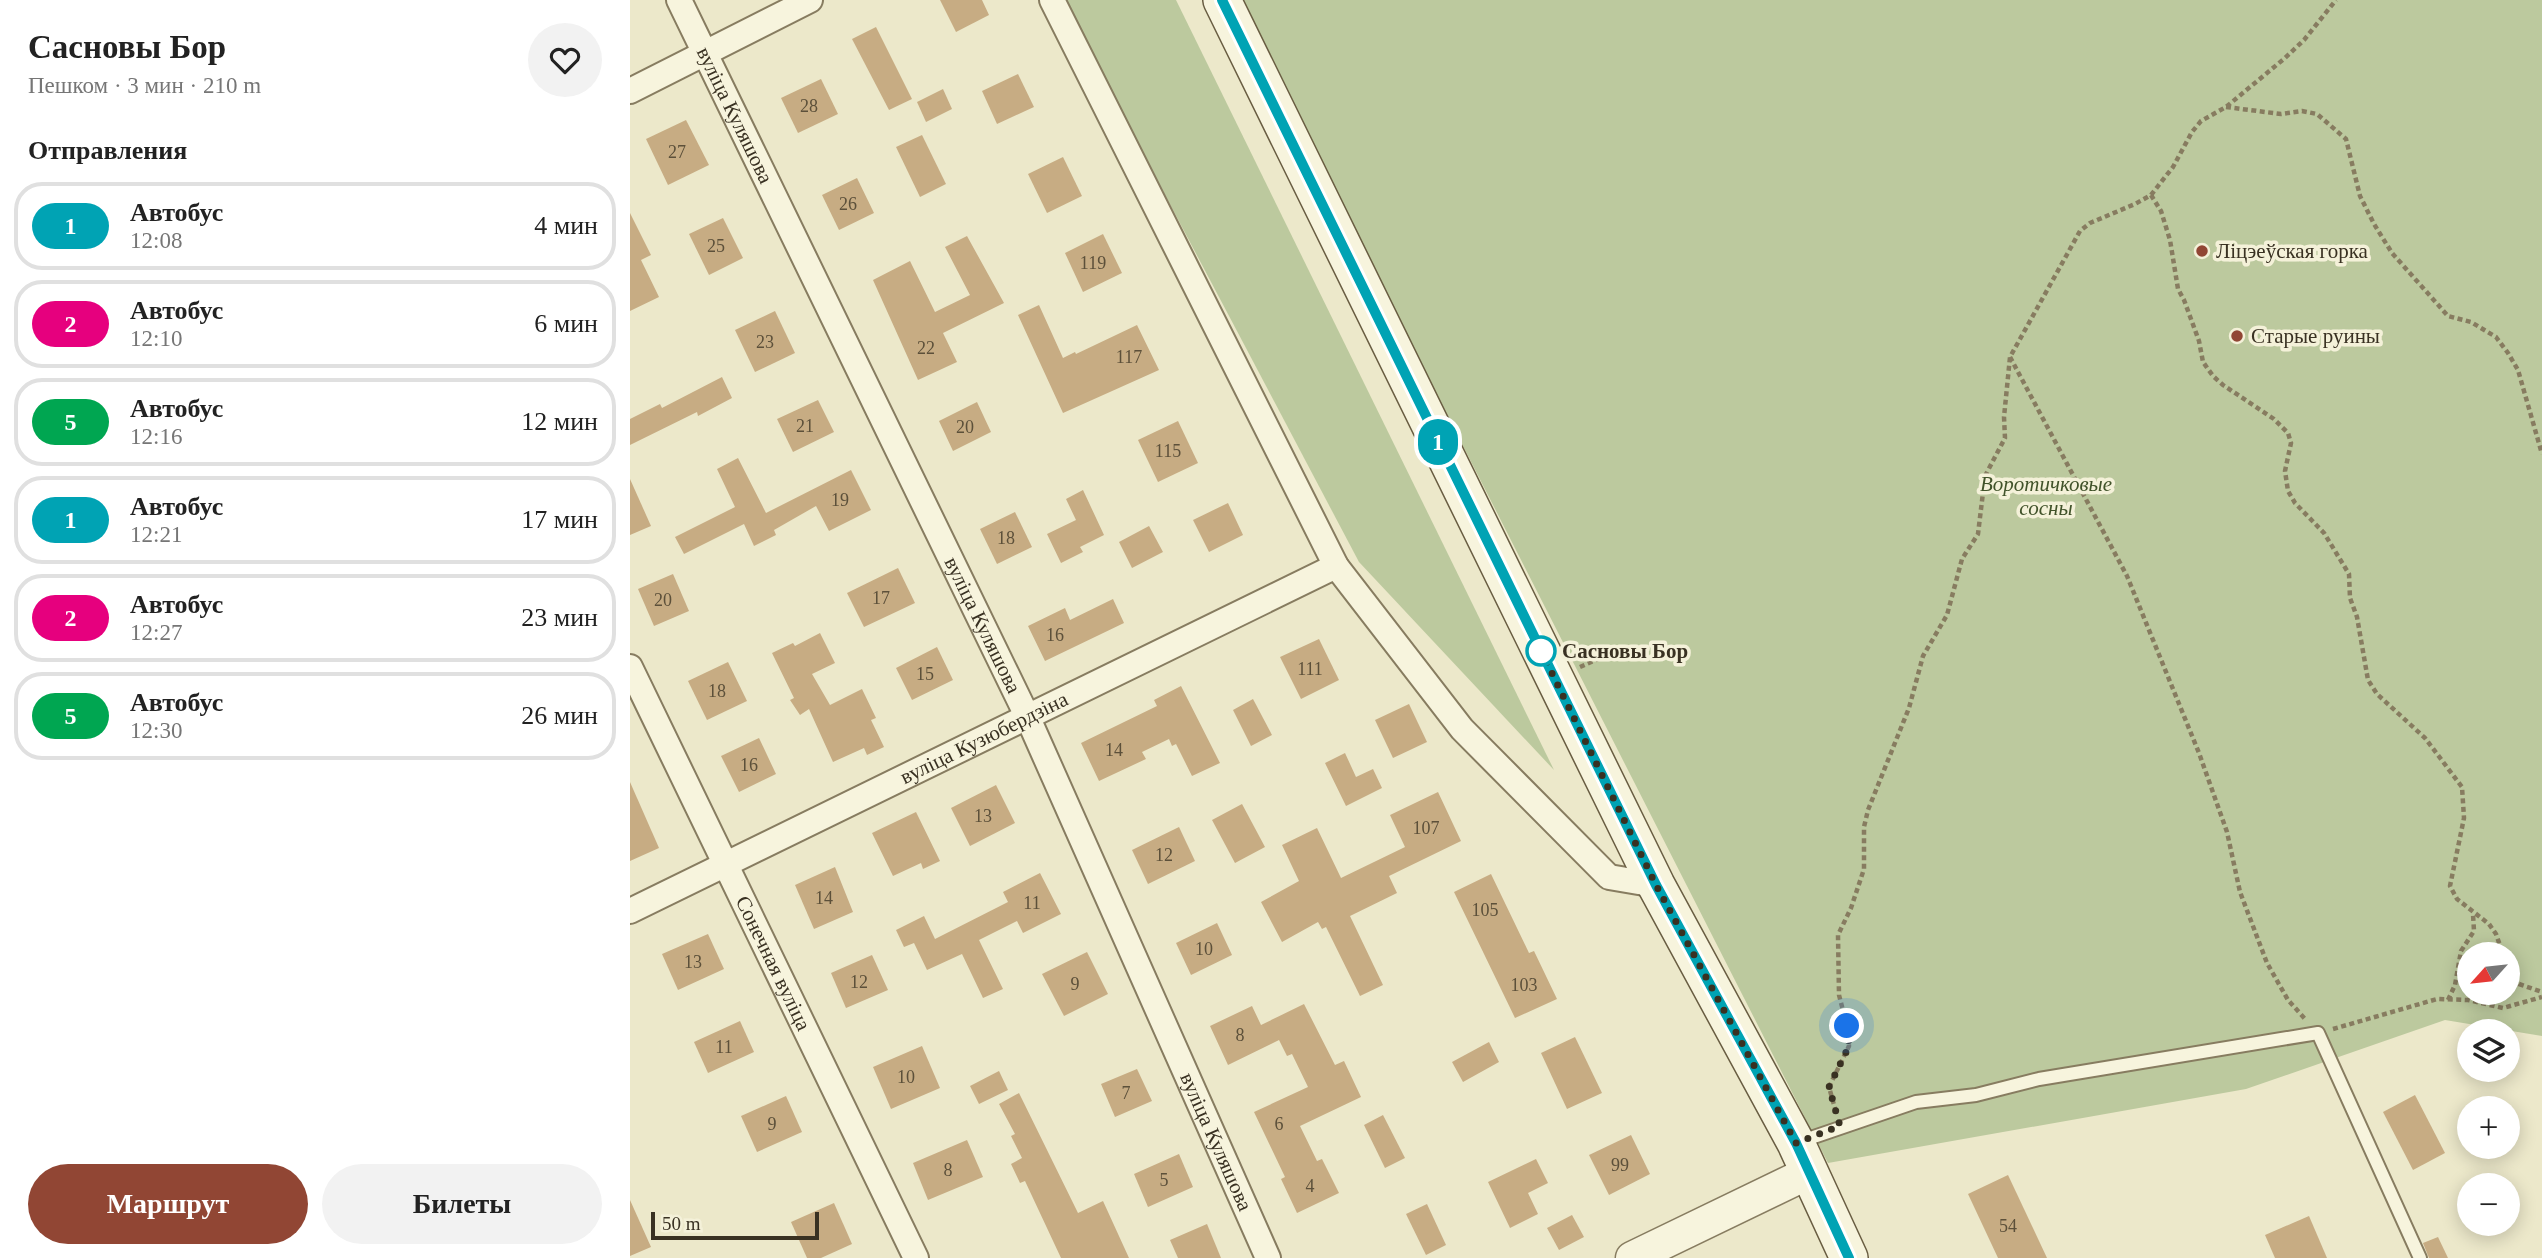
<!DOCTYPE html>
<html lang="ru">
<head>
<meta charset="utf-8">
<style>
  :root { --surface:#fff; --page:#f2f2f2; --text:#222; --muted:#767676; --line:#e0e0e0; --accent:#914634 }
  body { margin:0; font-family:Georgia,serif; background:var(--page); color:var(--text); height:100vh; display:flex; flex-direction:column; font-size:26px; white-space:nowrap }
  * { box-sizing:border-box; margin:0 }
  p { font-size:23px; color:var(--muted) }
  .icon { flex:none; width:38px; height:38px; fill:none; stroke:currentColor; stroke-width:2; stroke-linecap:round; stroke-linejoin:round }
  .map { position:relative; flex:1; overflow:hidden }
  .panel { display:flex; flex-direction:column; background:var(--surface); width:630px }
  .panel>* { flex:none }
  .badge { padding:0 14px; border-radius:23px; font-size:24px; line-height:46px }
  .needle { width:46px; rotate:243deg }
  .fabs { position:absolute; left:1827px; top:942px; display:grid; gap:14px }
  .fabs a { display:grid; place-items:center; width:63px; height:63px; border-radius:50%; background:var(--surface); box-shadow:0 4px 18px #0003; font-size:35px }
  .scale { position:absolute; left:21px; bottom:18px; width:168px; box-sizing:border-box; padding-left:7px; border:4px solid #393122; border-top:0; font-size:19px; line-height:24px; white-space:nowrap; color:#393122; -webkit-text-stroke:5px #f4f1d9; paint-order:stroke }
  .you { position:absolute; width:35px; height:35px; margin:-18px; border:5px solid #fff; border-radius:50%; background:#1a73e8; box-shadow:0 0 0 10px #1a73e833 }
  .map>.badge { position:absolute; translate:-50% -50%; box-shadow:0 0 0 4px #fff }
  h2 { padding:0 28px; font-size:26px; line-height:63px }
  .round { display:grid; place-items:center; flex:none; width:74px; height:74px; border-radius:37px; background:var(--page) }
  .headline { display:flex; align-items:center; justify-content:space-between; height:119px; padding:0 28px }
  h1 { font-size:33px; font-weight:700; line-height:52px }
  .cta { display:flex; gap:14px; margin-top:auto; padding:14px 28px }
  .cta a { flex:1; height:80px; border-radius:42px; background:var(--accent); color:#fff; font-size:28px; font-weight:700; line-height:80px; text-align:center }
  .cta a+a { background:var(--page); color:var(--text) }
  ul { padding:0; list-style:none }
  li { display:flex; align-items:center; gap:21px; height:88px; margin:0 14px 10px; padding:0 14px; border:4px solid var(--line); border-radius:28px }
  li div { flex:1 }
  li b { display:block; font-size:26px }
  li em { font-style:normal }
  li .badge { min-width:77px; font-weight:700; text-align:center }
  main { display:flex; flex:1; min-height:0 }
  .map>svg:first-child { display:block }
  .green { fill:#bcc99e; fill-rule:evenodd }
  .building { fill:#c7ac83 }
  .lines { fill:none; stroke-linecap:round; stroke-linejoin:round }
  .service-casing { stroke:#877c60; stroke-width:16 }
  .minor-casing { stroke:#877c60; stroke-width:28 }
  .tertiary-casing { stroke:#877c60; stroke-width:35 }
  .secondary-casing { stroke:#695d42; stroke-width:40 }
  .path { stroke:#877c60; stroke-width:4.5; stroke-dasharray:5 3.5; stroke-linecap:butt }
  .service { stroke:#f7f4dd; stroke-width:12 }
  .minor { stroke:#f7f4dd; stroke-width:24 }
  .tertiary { stroke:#f7f4dd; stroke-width:32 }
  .secondary { stroke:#f7f4dd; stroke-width:37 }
  .line-casing { stroke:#fff; stroke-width:16 }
  .line { stroke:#00a3b4; stroke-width:10 }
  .walk { stroke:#393122; stroke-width:7; stroke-dasharray:0 12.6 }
  .poi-dot { fill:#914634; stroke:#f4f1d9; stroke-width:2.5 }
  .stop-dot { fill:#fff; stroke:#00a3b4; stroke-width:3.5 }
  .labels { text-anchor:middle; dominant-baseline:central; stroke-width:7; stroke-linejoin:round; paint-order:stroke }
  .number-label { font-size:18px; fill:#5c503a }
  .street-label { font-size:21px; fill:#393122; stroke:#f4f1d9 }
  .poi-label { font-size:21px; fill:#393122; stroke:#f4f1d9; text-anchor:start }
  .park-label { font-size:21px; font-style:italic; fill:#41532a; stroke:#f4f1d9 }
  .stop-label { font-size:21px; font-weight:bold; fill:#393122; stroke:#f4f1d9; text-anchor:start }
</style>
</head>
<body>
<main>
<section class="panel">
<div class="headline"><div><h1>Сасновы Бор</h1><p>Пешком · 3 мин · 210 m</p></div><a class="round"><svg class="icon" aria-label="heart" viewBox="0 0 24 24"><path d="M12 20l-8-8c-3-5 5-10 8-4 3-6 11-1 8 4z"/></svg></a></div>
<h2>Отправления</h2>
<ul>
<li><span class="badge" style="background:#00a3b4;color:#fff">1</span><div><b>Автобус</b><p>12:08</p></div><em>4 мин</em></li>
<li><span class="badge" style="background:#e6007e;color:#fff">2</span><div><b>Автобус</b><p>12:10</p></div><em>6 мин</em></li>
<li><span class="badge" style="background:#00a651;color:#fff">5</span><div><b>Автобус</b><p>12:16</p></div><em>12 мин</em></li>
<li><span class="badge" style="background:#00a3b4;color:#fff">1</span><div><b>Автобус</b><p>12:21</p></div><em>17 мин</em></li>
<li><span class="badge" style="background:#e6007e;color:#fff">2</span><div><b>Автобус</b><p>12:27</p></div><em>23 мин</em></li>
<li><span class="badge" style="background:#00a651;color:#fff">5</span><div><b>Автобус</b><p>12:30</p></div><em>26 мин</em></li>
</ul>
<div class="cta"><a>Маршрут</a><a>Билеты</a></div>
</section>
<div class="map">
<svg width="1912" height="1258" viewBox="0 0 1912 1258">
  <rect width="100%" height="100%" fill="#ece8ca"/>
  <g class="green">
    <polygon points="432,0 546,0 924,770 729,562"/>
    <path d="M 606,0 L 1912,0 L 1912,1036 L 1815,1020 L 1616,1089 L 1198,1163 ZM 1839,954 L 1878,954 L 1878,992 L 1839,992 Z"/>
  </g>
  <g class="building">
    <polygon points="310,0 352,0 359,15 326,32"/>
    <polygon points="246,27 282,99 259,110 222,39"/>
    <polygon points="388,74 404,107 367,124 352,91"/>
    <polygon points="191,79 208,114 168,133 151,98"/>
    <polygon points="313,89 322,109 296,122 287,102"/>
    <polygon points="56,120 79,165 38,185 16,139"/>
    <polygon points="292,135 316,184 290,197 266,147"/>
    <polygon points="433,157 452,196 417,213 398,174"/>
    <polygon points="227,178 244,213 209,230 192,195"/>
    <polygon points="0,213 21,255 11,260 29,297 0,311"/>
    <polygon points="93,218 113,258 79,275 59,234"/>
    <polygon points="473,234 492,273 453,292 435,253"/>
    <polygon points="337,236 374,303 313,333 327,362 288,380 243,280 280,261 305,312 340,295 315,247"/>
    <polygon points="409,305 433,358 445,352 446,354 507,325 529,370 433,413 388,315"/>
    <polygon points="145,311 165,353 125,372 105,330"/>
    <polygon points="92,377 102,398 68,416 67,412 0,445 0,419 30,404 32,408"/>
    <polygon points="188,400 204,432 163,452 147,419"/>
    <polygon points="347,402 361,432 323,451 309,421"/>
    <polygon points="548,421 568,463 528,482 508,440"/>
    <polygon points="108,458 136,513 221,470 241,510 199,531 186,506 144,530 146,535 124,546 114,524 54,554 45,537 105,507 87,469"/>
    <polygon points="0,479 21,526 0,535"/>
    <polygon points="453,490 474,535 450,547 453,552 431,563 417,534 446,520 436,499"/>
    <polygon points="598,503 613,535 579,552 563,520"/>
    <polygon points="385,512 402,547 367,564 350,529"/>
    <polygon points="519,526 533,552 502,568 489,542"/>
    <polygon points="268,568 285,603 234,627 217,593"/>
    <polygon points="43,574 59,611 24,626 8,589"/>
    <polygon points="483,599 494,623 415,661 398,626 435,608 440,620"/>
    <polygon points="190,633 205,663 182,674 200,705 232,689 246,718 241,720 254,747 237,755 234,748 203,762 179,709 170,715 160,700 164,698 142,653 163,643 165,646"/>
    <polygon points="689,639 709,680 671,699 650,657"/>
    <polygon points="307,647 323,680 282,700 266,668"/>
    <polygon points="98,662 117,701 77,720 58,681"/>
    <polygon points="551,686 590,763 562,776 546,744 542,746 539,739 512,752 516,759 469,781 451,743 527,706 524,700"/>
    <polygon points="623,699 642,735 621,746 603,710"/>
    <polygon points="779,704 797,742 763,758 745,720"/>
    <polygon points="129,738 146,774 109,792 91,756"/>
    <polygon points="715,753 726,777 743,769 752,788 716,806 695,763"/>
    <polygon points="0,782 29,848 0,861"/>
    <polygon points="366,785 385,823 340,846 321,808"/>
    <polygon points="808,792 831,841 759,876 767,893 720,916 753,985 730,996 696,927 692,929 688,922 652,942 631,902 669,881 652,845 687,828 711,878 775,847 760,815"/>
    <polygon points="612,804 635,847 605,863 582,820"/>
    <polygon points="286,812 310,861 293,869 291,863 263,876 242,833"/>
    <polygon points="549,827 565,861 518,884 502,850"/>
    <polygon points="205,867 223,912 184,929 165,885"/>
    <polygon points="410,873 431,914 393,933 387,921 349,940 373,989 353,998 332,954 297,970 284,943 274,947 266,930 294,916 305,939 378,902 373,892"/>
    <polygon points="861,874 899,953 904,951 927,999 885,1018 824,892"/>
    <polygon points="587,923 602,955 561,975 546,943"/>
    <polygon points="78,934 94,969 48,990 32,954"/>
    <polygon points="457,952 478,994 434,1016 412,974"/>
    <polygon points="242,955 258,990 216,1008 201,973"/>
    <polygon points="674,1004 705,1065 714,1061 731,1097 670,1126 687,1161 692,1159 709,1193 667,1213 651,1179 655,1177 624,1112 678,1087 662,1054 657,1056 649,1040 598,1065 580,1026 622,1006 631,1025"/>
    <polygon points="110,1021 124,1052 78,1073 64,1042"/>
    <polygon points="945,1037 972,1093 937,1109 911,1053"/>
    <polygon points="859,1042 869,1062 833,1082 822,1062"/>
    <polygon points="292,1046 310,1088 261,1109 243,1067"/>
    <polygon points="507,1069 522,1101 485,1117 471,1084"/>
    <polygon points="369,1071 378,1090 349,1104 340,1086"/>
    <polygon points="389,1093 448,1213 473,1201 499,1258 431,1258 395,1181 390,1183 381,1164 392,1158 381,1136 385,1134 369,1104"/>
    <polygon points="1785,1095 1815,1153 1783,1170 1753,1112"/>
    <polygon points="156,1096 172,1132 127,1152 111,1116"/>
    <polygon points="753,1115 775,1158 755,1168 734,1125"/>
    <polygon points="1001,1135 1020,1174 979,1195 959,1155"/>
    <polygon points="337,1140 353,1177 298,1200 283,1163"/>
    <polygon points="549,1154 563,1187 518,1207 504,1174"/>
    <polygon points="906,1159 918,1183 898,1193 908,1214 880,1228 858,1182"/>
    <polygon points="1378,1175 1417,1258 1368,1258 1338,1194"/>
    <polygon points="0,1200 21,1247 0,1256"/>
    <polygon points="204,1203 222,1244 191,1258 177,1258 161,1222"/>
    <polygon points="797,1204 816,1245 796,1255 776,1214"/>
    <polygon points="942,1215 954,1237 929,1250 917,1228"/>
    <polygon points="1679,1216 1697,1258 1645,1258 1635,1235"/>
    <polygon points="577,1224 591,1258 548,1258 540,1240"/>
    <polygon points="1808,1237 1818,1258 1799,1258 1793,1243"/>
  </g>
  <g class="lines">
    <g class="service-casing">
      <polyline id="service" points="1169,1142 1286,1102 1346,1095 1409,1079 1688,1033 1790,1258"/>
    </g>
    <g class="minor-casing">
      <g id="minor">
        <path id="s1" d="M 49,0 L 398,718 L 638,1258"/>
        <polyline points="422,0 706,566 832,729 979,877 1026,885"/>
        <polyline points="0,91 180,0"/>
        <path id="s2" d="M 0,667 L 286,1258"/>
        <path id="s3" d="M 0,911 L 706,566"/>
      </g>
    </g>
    <g class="tertiary-casing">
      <polyline id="tertiary" points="1002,1258 1180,1172"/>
    </g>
    <g class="secondary-casing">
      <polyline id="secondary" points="592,0 1026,885 1166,1143 1219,1258"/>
    </g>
    <g class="path">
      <polyline points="1596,107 1651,114 1672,111 1687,114 1716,139 1730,196 1744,224 1762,253 1818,316 1841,322 1866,337 1878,353 1888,370 1912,454"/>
      <polyline points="1521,195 1531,211 1540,240 1548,289 1554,300 1569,341 1573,362 1583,376 1593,385 1644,419 1658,433 1661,443 1655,471 1658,491 1665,503 1694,533 1719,574 1720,598 1727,617 1738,680 1747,694 1795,738 1832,787 1834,818 1820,886 1827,899 1859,924 1866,934 1873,954"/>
      <polyline points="1380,357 1497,576 1569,753 1597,832 1610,892 1637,963 1658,1000 1676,1020"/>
      <polyline points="950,667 995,647"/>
      <polyline points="1878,971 1889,984 1912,992"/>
      <polyline points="1818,1000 1825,985 1831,951 1844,931 1843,914"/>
      <polyline points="1703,1029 1807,999 1838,1000 1873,1008 1912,997"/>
      <polyline points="1206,1112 1199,1087 1219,1046 1217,1026 1209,995 1208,935 1221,908 1234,869 1234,827 1238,810 1279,708 1293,656 1317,615 1332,559 1348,534 1355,476 1375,438 1374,417 1380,357 1450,231 1460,223 1505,204 1521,195 1543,167 1562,132 1571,121 1596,107 1655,58 1674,40 1706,0"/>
    </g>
    <use href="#service" class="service"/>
    <use href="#minor" class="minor"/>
    <use href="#tertiary" class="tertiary"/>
    <use href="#secondary" class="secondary"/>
  </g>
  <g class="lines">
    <g class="line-casing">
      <polyline id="line" points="592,0 1026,885 1166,1143 1219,1258"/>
    </g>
    <use href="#line" class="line"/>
    <polyline class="walk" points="911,651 1026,885 1166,1143 1210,1126 1199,1087 1219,1046 1217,1026"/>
  </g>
  <g class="poi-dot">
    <circle cx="1572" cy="251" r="7"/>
    <circle cx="1607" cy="336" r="7"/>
  </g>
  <circle class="stop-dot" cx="911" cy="651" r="14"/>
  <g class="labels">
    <g class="number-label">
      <text x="179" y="106">28</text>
      <text x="47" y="152">27</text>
      <text x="218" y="204">26</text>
      <text x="86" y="246">25</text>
      <text x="463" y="263">119</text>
      <text x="135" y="342">23</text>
      <text x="296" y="348">22</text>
      <text x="499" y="357">117</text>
      <text x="175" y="426">21</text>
      <text x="335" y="427">20</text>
      <text x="538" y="451">115</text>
      <text x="210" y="500">19</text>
      <text x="376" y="538">18</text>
      <text x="251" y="598">17</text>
      <text x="33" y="600">20</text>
      <text x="425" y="635">16</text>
      <text x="680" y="669">111</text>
      <text x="295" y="674">15</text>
      <text x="87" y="691">18</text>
      <text x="484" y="750">14</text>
      <text x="119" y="765">16</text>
      <text x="353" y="816">13</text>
      <text x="796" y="828">107</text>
      <text x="534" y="855">12</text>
      <text x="194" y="898">14</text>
      <text x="402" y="903">11</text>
      <text x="855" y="910">105</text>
      <text x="574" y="949">10</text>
      <text x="63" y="962">13</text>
      <text x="229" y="982">12</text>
      <text x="445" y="984">9</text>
      <text x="894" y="985">103</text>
      <text x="610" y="1035">8</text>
      <text x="94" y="1047">11</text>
      <text x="276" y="1077">10</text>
      <text x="496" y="1093">7</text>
      <text x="142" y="1124">9</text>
      <text x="649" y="1124">6</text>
      <text x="990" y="1165">99</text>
      <text x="318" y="1170">8</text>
      <text x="534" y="1180">5</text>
      <text x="680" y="1186">4</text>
      <text x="1378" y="1226">54</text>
    </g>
    <g class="street-label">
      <text stroke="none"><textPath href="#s1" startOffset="128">вуліца Куляшова</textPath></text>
      <text stroke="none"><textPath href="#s1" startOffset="695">вуліца Куляшова</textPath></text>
      <text stroke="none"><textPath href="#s3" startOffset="394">вуліца Кузюбердзіна</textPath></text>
      <text stroke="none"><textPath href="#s2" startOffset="329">Сонечная вуліца</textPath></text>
      <text stroke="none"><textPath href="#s1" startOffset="1262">вуліца Куляшова</textPath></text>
    </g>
    <g class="poi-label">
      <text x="1586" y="251">Ліцэеўская горка</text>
      <text x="1621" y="336">Старые руины</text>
    </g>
    <g class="park-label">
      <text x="1416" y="484">Воротичковые<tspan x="1416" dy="24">сосны</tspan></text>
    </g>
    <g class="stop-label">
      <text x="932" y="651">Сасновы Бор</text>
    </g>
  </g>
</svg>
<div class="fabs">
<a><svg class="needle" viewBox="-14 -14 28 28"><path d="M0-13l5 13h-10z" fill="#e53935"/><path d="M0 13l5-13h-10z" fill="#767676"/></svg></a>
<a><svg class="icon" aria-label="layers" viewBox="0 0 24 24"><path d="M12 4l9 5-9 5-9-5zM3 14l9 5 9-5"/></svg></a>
<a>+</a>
<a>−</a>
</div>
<div class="scale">50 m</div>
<div class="you" style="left:1217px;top:1026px"></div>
<b class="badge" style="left:808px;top:442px;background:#00a3b4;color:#fff">1</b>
</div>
</main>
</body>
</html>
